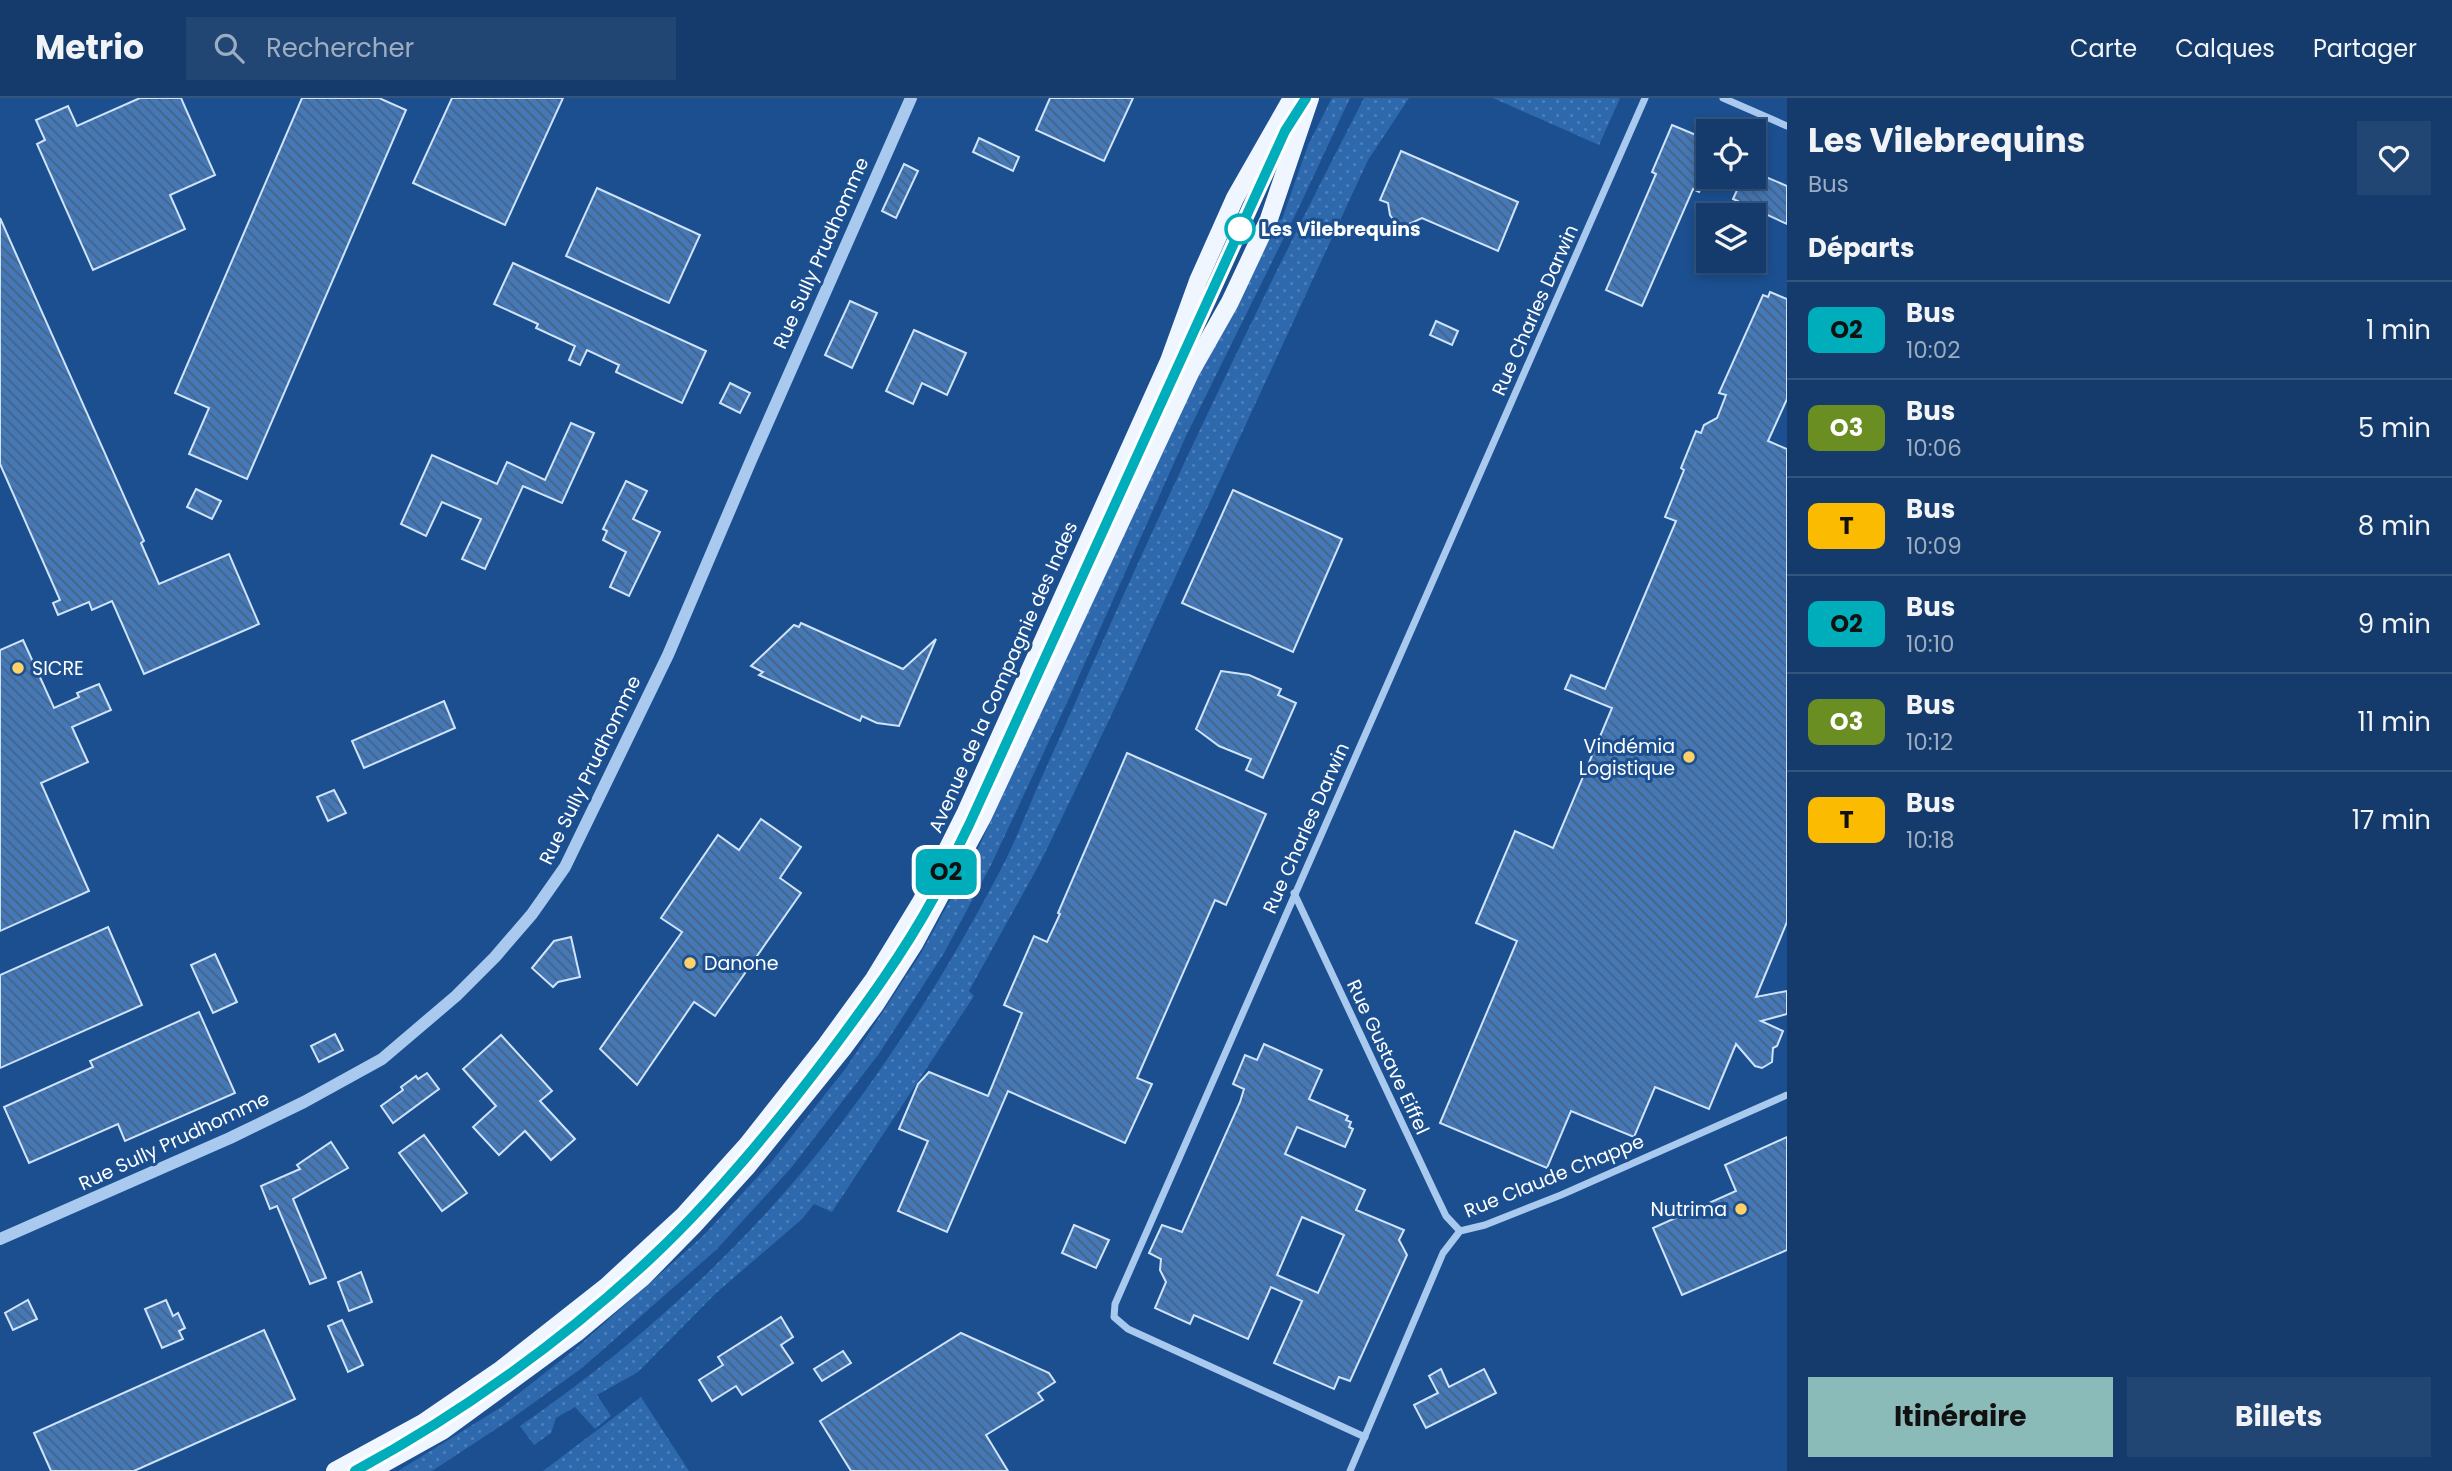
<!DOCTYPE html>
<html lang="fr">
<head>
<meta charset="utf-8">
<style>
  :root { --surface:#143b6b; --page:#214673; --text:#f1f3f6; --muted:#9dadc1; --line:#33557e; --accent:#8bbbb9 }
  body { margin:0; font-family:Poppins,sans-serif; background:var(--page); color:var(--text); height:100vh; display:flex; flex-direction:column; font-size:26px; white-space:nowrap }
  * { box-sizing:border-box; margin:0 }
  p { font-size:23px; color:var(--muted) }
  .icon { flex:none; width:38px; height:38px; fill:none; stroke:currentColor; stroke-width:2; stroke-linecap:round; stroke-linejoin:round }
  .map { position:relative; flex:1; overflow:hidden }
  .panel { display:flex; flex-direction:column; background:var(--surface); width:665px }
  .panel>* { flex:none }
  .badge { padding:0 14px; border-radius:10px; font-size:24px; line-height:46px }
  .fabs { position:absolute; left:1696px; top:21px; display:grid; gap:14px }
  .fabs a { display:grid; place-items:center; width:70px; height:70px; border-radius:0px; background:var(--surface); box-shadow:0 4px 10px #0003,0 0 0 2px var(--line); font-size:35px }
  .map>.badge { position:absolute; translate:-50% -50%; box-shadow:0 0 0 4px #fff }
  h2 { padding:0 21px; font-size:26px; line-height:63px }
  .round { display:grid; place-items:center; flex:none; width:74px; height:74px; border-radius:0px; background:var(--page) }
  .summary { display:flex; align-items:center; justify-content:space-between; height:119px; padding:0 21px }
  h1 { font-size:33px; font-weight:700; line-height:52px }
  .primary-button { display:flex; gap:14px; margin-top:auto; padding:14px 21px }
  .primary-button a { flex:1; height:80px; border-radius:0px; background:var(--accent); color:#111; font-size:28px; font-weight:700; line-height:80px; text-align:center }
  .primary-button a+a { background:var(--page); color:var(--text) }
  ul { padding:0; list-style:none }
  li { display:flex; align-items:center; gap:21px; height:98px; padding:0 21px; border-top:2px solid var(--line) }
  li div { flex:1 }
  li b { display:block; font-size:26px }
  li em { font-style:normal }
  li .badge { min-width:77px; font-weight:700; text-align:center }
  header { display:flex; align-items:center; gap:42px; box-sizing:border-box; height:98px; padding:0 35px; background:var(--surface); border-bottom:2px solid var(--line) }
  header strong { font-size:33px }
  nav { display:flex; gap:38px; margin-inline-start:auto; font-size:24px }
  .search { width:490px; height:63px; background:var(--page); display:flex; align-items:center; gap:18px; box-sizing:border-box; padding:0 24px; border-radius:0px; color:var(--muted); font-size:26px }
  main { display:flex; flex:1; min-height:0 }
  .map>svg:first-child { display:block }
  .grass { fill:url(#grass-dots) }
  .building { fill:url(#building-back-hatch); stroke:#cfe3fa; stroke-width:2; fill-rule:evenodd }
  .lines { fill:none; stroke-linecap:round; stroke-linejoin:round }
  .minor { stroke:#a9c9ee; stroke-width:7 }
  .tertiary { stroke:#a9c9ee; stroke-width:12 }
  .primary { stroke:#f0f6ff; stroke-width:18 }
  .line-casing { stroke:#fff; stroke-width:16 }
  .line { stroke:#00adba; stroke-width:10 }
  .stop-dot { fill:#fff; stroke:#00adba; stroke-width:3.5 }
  .poi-dot { fill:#ffd166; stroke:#1b4f8f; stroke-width:2.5 }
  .labels { text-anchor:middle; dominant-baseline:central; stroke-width:6; stroke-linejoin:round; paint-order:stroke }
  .stop-label { font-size:19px; font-weight:bold; fill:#fff; stroke:#1b4f8f; text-anchor:start }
  .street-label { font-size:19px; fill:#fff; stroke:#1b4f8f }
  .poi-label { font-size:19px; fill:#fff; stroke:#1b4f8f; text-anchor:start }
</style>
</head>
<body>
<header>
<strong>Metrio</strong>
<div class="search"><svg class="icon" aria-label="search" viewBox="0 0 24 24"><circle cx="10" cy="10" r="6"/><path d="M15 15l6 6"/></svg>Rechercher</div>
<nav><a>Carte</a><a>Calques</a><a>Partager</a></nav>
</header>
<main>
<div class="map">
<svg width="1787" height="1373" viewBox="0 0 1787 1373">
  <defs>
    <pattern id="grass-dots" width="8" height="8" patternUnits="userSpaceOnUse" patternTransform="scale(1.75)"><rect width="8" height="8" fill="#2e69ad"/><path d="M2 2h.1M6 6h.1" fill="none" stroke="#4d80b9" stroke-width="1.8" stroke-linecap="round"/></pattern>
    <pattern id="building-back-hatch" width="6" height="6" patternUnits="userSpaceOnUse" patternTransform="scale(1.75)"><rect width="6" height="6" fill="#4478b7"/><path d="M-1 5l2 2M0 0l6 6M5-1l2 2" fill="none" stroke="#486282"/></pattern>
  </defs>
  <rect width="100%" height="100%" fill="#1b4f8f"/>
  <g class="grass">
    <polygon points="1332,0 1350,0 1301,105 1186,338 1071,596 991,767 944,855 878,957 791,1070 716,1152 582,1270 511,1321 432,1373 398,1373 503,1308 574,1252 703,1138 772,1063 846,970 920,857 975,757 1196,278 1273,125 1282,121 1308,47"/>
    <path d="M 1364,0 L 1409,0 L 1368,62 L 1110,620 L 1041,763 L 969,893 L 974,898 L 832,1114 L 814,1106 L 802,1121 L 716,1195 L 638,1274 L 597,1297 L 611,1318 L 595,1331 L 575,1309 L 556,1320 L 551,1335 L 534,1347 L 520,1328 C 641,1245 757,1138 845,1020 C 904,942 957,856 1002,769 C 1017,740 1028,710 1041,681 C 1072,613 1102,544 1133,476 C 1206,316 1283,157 1364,0 Z"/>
    <polygon points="1493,0 1620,0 1599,47"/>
    <polygon points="641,1299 689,1373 543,1373"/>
  </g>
  <g class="building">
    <polygon points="140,0 181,0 215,77 170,97 185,131 93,172 37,46 45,42 36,22 68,8 77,28"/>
    <polygon points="302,0 379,0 406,12 247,381 189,356 209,310 175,295"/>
    <polygon points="452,0 563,0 505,127 413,85"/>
    <polygon points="1050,0 1133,0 1104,63 1036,32"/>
    <polygon points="1672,27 1708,42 1708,74 1699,94 1693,91 1642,208 1606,192 1656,76 1652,74"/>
    <polygon points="979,40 1019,59 1013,73 973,54"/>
    <polygon points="1401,53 1518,104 1498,153 1422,120 1409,126 1402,127 1395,124 1390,117 1388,105 1380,102"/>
    <polygon points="904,66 918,73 896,120 882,113"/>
    <polygon points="1754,74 1787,88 1787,126 1733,101 1743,79 1754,79"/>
    <polygon points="597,90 700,137 669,205 566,158"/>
    <polygon points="0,120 144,443 141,445 159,486 229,456 259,526 144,576 112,503 92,512 89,504 58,517 53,505 60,502 0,366"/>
    <polygon points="513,165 706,253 682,305 616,274 619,267 587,252 580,267 569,262 575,248 536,230 538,226 494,206"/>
    <polygon points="1770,194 1787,201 1787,301 1768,343 1787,351 1787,824 1756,899 1787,893 1787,916 1761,923 1783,933 1777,948 1773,950 1772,964 1762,970 1755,968 1736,946 1709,1011 1655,989 1634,1039 1571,1013 1547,1070 1440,1025 1517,843 1476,825 1515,733 1553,750 1612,610 1565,591 1571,577 1605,591 1676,423 1665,419 1684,372 1681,370 1696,333 1701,335 1704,327 1717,320 1726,297 1719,295 1763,197 1768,199"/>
    <polygon points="850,203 877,215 852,270 825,257"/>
    <polygon points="1436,223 1458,233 1452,247 1430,237"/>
    <polygon points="914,232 966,255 947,297 922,285 913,306 886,293"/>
    <polygon points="730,285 750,295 740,315 720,305"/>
    <polygon points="571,325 594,335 562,405 523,388 485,471 462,461 481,421 442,404 426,438 401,426 432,357 497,386 507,364 545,382"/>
    <polygon points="626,383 647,393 633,421 660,434 629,498 610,489 626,454 603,442 607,433 603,431"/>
    <polygon points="196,391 221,403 212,421 187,409"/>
    <polygon points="1233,392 1342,441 1293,554 1182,505"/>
    <polygon points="801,525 903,571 936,541 899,628 877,625 862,618 860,623 759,577 763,574 751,568 794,527 799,529"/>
    <polygon points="23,542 54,610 79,599 77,595 99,586 111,612 72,629 88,664 41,685 89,793 0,833 0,552"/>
    <polygon points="1221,573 1249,577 1281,591 1278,597 1296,605 1263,680 1246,672 1251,661 1219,648 1196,631"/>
    <polygon points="444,603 455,630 364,670 352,643"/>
    <polygon points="1127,655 1266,716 1226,807 1215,802 1137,980 1152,986 1125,1045 1008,993 947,1134 898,1113 928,1043 899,1031 918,986 929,974 988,998 1022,915 1004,907 1034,838 1047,844 1060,816 1058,815"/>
    <polygon points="334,692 346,715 328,723 317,699"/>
    <polygon points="761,721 801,749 780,780 801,795 715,918 694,904 637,987 600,951 682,834 661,820 718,737 739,752"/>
    <polygon points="108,829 142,907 0,970 0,877"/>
    <polygon points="571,839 580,879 558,884 553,889 532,870 554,843"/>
    <polygon points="215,856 237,904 213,915 191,867"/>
    <polygon points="199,914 235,995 125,1043 118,1026 29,1065 4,1009 93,969 90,963"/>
    <polygon points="335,936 343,952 319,964 311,948"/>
    <polygon points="501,937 552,993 540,1003 575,1041 551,1062 525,1033 499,1057 473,1029 496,1008 463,971"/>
    <path d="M 1264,946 L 1322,972 L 1309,1001 L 1348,1018 L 1346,1022 L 1351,1024 L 1349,1029 L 1353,1031 L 1345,1049 L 1297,1029 L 1285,1056 L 1365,1092 L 1356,1112 L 1404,1132 L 1399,1142 L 1407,1157 L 1350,1283 L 1339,1279 L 1334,1291 L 1274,1265 L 1302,1203 L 1271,1189 L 1248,1241 L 1194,1217 L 1190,1226 L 1155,1210 L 1166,1184 L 1160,1172 L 1161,1161 L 1149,1155 L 1162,1127 L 1182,1134 L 1240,1004 L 1244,991 L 1233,986 L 1245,957 L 1257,962 ZM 1302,1119 L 1344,1137 L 1318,1195 L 1277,1177 Z"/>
    <polygon points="427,975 439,991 393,1025 381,1008 403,992 401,989 416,978 418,981"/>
    <polygon points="424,1037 467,1095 442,1113 399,1055"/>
    <polygon points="1787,1039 1787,1152 1682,1197 1653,1130 1736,1093 1725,1067"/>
    <polygon points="331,1044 348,1070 293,1101 326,1180 310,1186 277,1108 270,1111 261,1088 300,1071 297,1067"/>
    <polygon points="1074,1127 1109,1142 1096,1170 1062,1155"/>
    <polygon points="361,1174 372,1204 349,1213 338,1184"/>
    <polygon points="28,1202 37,1221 13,1232 5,1215"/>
    <polygon points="166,1202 173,1218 178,1215 185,1230 179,1233 183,1241 162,1250 145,1211"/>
    <polygon points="781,1219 793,1239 781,1247 793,1265 742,1297 736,1288 712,1303 699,1282 723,1267 718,1259"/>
    <polygon points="342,1222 363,1267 348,1274 328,1228"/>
    <polygon points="264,1232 295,1301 134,1373 51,1373 34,1335"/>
    <polygon points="961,1235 1049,1275 1055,1284 1038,1295 1043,1302 986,1337 1008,1373 851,1373 820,1323"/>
    <polygon points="843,1253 851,1265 822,1283 814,1271"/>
    <polygon points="1441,1271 1449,1289 1484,1271 1496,1295 1426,1330 1414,1307 1438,1295 1429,1278"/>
  </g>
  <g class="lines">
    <g class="minor">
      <polyline points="1723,0 1787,28"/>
      <polyline points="1294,795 1434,1093 1446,1118 1460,1133"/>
      <polyline points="1365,1339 1128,1231 1114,1219 1115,1206 1645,0"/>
      <polyline points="1350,1373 1443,1155 1460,1133 1485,1127 1561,1097 1787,997"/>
    </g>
    <polyline class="tertiary" points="0,1141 230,1040 304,1004 382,961 456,898 495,859 532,816 565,769 668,557 752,360 911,0"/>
    <g class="primary">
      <polyline points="335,1373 423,1325 499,1273 607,1188 684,1117 747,1047 826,947 874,881 921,804 966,714 1169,263 1198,183 1235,100 1292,0"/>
      <polyline points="370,1373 442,1333 576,1235 643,1179 694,1127 746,1070 844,949 875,907 914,846 983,718 1191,273 1230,204 1269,121 1310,0"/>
    </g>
  </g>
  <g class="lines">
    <g class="line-casing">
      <path id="line" d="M 355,1373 C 459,1317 565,1241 651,1160 C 715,1100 772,1031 825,961 C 864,909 903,856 934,799 C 946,775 957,751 969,727 L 1285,33 L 1306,0"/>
    </g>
    <use href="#line" class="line"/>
  </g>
  <circle class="stop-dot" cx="1240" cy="131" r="14"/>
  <g class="poi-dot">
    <circle cx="18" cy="570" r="7"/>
    <circle cx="1689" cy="659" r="7"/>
    <circle cx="690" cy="865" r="7"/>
    <circle cx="1741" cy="1111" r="7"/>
  </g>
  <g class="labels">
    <g class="stop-label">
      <text x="1261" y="131">Les Vilebrequins</text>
    </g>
    <g class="street-label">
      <text transform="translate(821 155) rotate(-66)">Rue Sully Prudhomme</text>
      <text transform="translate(1535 212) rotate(-66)">Rue Charles Darwin</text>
      <text transform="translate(1003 579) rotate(-66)">Avenue de la Compagnie des Indes</text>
      <text transform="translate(590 672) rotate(-64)">Rue Sully Prudhomme</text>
      <text transform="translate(1306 730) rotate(-66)">Rue Charles Darwin</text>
      <text transform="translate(1388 959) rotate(65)">Rue Gustave Eiffel</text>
      <text transform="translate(174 1043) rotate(-25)">Rue Sully Prudhomme</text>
      <text transform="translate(1554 1078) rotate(-22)">Rue Claude Chappe</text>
    </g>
    <g class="poi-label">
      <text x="32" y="570">SICRE</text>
      <text x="1675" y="648" text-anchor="end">Vindémia<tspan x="1675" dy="22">Logistique</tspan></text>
      <text x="704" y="865">Danone</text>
      <text x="1727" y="1111" text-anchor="end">Nutrima</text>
    </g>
  </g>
</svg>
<div class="fabs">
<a><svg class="icon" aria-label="locate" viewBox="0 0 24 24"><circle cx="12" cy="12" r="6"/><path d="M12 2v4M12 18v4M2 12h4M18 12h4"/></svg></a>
<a><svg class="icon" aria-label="layers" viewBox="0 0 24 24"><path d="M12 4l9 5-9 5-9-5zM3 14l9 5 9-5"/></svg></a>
</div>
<b class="badge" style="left:946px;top:774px;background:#00adba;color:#111">O2</b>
</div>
<section class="panel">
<div class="summary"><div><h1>Les Vilebrequins</h1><p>Bus</p></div><a class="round"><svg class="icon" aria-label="heart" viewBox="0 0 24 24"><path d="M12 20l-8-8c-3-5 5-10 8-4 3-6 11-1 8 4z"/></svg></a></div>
<h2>Départs</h2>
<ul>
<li><span class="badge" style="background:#00adba;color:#111">O2</span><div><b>Bus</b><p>10:02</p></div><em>1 min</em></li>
<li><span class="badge" style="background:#6b8e23;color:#fff">O3</span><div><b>Bus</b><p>10:06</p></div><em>5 min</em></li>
<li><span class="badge" style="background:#fbbb00;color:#111">T</span><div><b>Bus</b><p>10:09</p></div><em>8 min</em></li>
<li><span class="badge" style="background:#00adba;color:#111">O2</span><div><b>Bus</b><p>10:10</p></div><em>9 min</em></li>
<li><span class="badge" style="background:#6b8e23;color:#fff">O3</span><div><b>Bus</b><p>10:12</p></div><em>11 min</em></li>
<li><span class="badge" style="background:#fbbb00;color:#111">T</span><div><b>Bus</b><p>10:18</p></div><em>17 min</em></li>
</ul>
<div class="primary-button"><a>Itinéraire</a><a>Billets</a></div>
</section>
</main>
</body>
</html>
